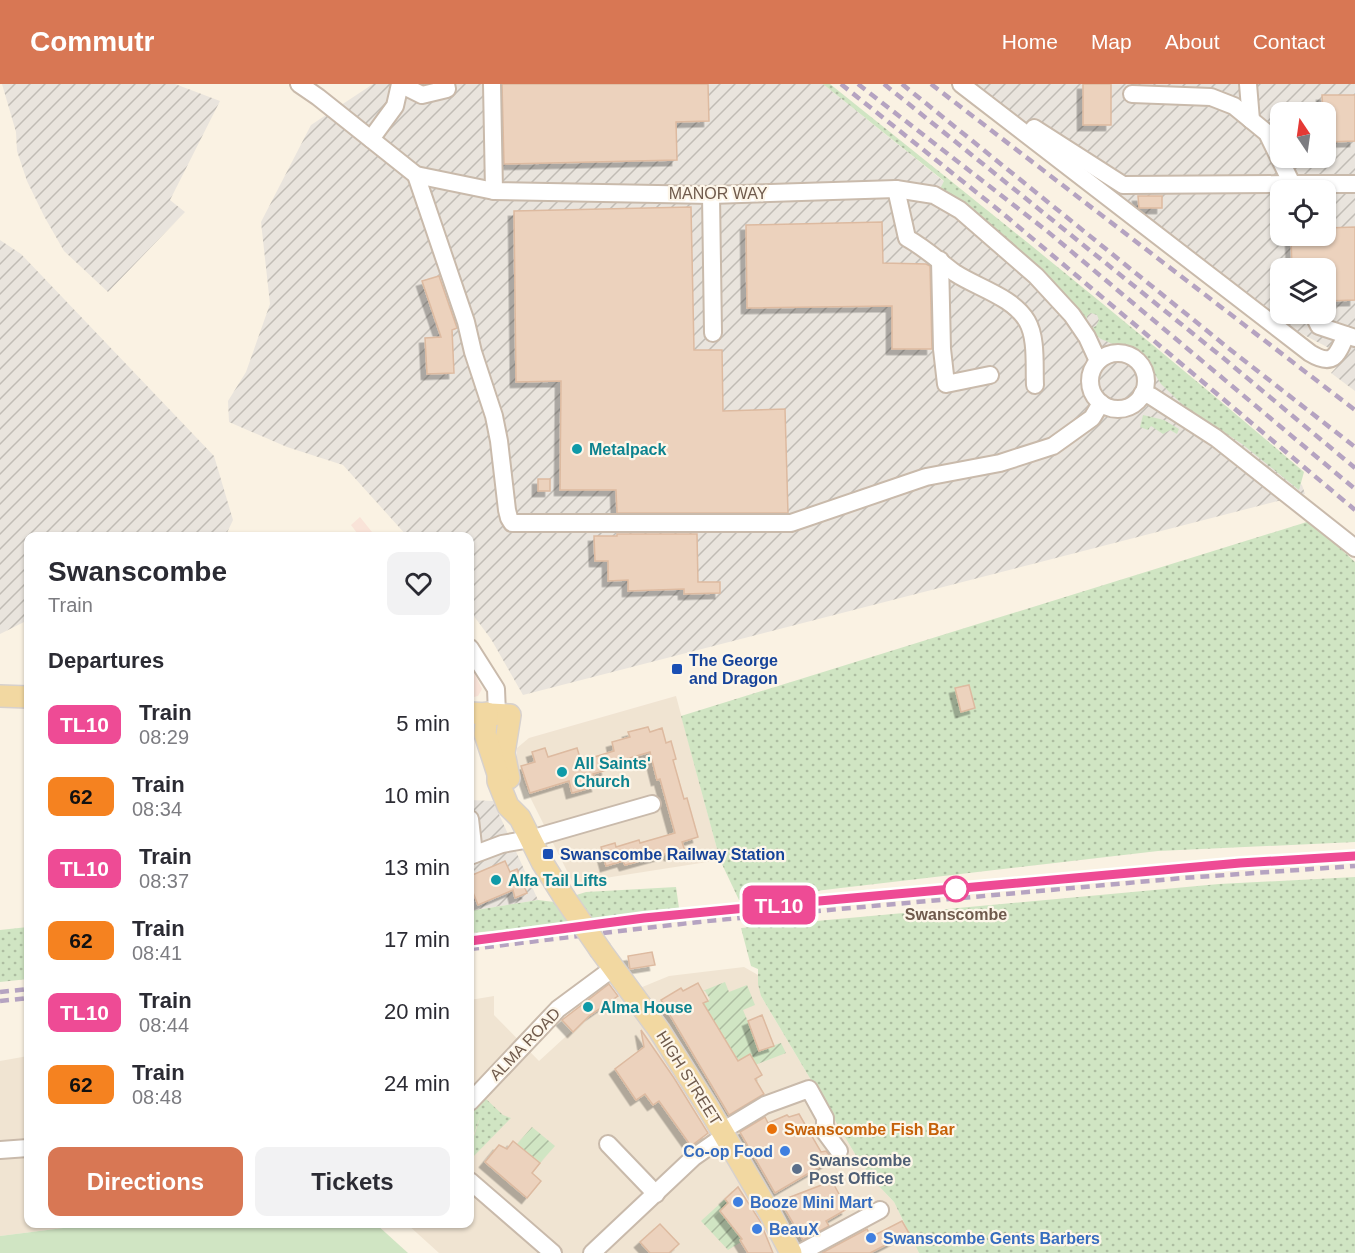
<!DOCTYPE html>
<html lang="en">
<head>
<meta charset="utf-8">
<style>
  :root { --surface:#fff; --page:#f2f2f3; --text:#2b2b33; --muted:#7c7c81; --accent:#d87754 }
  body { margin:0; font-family:Arial,sans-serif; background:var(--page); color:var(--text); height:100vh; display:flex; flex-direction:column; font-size:22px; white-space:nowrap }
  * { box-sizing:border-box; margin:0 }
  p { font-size:20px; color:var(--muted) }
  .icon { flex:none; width:33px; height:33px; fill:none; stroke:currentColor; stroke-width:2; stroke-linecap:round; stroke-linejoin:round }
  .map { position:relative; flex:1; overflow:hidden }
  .drawer { position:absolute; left:24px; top:448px; width:450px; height:696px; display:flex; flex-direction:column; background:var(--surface); border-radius:12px; box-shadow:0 2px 4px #0004 }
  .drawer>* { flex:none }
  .badge { padding:0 12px; border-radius:9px; font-size:21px; line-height:39px }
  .needle { width:39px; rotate:347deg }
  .tools { position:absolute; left:1270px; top:18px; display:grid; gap:12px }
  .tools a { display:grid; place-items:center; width:66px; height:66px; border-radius:12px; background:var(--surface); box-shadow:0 2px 4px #0004; font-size:30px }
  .map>.badge { position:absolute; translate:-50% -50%; box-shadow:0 0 0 3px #fff }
  h2 { padding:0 24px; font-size:22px; line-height:54px }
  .round { display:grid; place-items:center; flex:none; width:63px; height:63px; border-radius:12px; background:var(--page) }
  .overview { display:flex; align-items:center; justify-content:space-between; height:102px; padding:0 24px }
  h1 { font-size:28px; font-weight:700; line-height:45px }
  .cta { display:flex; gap:12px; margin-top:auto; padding:12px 24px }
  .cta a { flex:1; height:69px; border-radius:12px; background:var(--accent); color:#fff; font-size:24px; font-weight:700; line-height:69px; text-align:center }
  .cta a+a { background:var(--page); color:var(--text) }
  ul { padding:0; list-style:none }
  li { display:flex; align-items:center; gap:18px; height:72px; padding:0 24px }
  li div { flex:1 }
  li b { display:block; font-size:22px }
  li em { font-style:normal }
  li .badge { min-width:66px; font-weight:700; text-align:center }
  header { display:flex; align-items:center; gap:36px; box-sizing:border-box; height:84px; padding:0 30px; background:var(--accent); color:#fff }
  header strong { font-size:28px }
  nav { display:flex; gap:33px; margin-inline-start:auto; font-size:21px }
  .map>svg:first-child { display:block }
  .residential { fill:#f0e4d2 }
  .commercial { fill:#f9e3d8 }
  .industrial { fill:url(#industrial-furrows); fill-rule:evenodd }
  .grass { fill:url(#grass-dots) }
  .park { fill:#d0e5c3 }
  .garden { fill:url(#garden-furrows) }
  .building { fill:#ecd2bd; stroke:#ddbaa0; stroke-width:1.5; filter:url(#shadow) }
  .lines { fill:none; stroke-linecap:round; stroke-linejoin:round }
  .minor-casing { stroke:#c9baab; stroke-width:20 }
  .major-casing { stroke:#d7d1cd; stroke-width:24 }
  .minor { stroke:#fff; stroke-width:16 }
  .major { stroke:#f2d8a1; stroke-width:21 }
  .rail { stroke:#b5a3c1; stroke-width:4.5; stroke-dasharray:9 6; stroke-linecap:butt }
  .major-bridge-casing { stroke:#d7d1cd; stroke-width:24; stroke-linecap:butt }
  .major-bridge { stroke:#f2d8a1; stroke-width:21 }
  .line-casing { stroke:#fff; stroke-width:14 }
  .line { stroke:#ee4b95; stroke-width:9 }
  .culture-dot { fill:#0f9aa8; stroke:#fdf6e9; stroke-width:2 }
  .transit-dot { fill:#1a4fb4; stroke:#fdf6e9; stroke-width:2 }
  .stop-dot { fill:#fff; stroke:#ee4b95; stroke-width:3 }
  .food-dot { fill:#e8710a; stroke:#fdf6e9; stroke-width:2 }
  .shop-dot { fill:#3f7fe0; stroke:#fdf6e9; stroke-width:2 }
  .service-dot { fill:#5c6f8a; stroke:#fdf6e9; stroke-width:2 }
  .labels { text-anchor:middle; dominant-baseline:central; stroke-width:4.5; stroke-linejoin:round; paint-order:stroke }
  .street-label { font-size:16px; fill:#6f5a4c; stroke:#fdf6e9 }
  .culture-label { font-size:16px; font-weight:bold; fill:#0d838f; stroke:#fdf6e9; text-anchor:start }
  .transit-label { font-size:16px; font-weight:bold; fill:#164399; stroke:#fdf6e9; text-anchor:start }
  .stop-label { font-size:16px; font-weight:bold; fill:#6f5a4c; stroke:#fdf6e9 }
  .food-label { font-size:16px; font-weight:bold; fill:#c56008; stroke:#fdf6e9; text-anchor:start }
  .shop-label { font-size:16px; font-weight:bold; fill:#366cbe; stroke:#fdf6e9; text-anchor:start }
  .service-label { font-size:16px; font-weight:bold; fill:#4e5e75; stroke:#fdf6e9; text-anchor:start }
</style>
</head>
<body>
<header>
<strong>Commutr</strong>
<nav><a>Home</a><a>Map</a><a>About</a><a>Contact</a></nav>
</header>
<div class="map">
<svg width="1355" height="1169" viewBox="0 0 1355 1169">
  <defs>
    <pattern id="industrial-furrows" width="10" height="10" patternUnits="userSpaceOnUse" patternTransform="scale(1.5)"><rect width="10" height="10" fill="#e9e4dd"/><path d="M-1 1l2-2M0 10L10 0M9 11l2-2" fill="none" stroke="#c1bcb5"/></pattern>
    <pattern id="grass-dots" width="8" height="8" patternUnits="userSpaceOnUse" patternTransform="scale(1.5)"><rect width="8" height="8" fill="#d0e5c3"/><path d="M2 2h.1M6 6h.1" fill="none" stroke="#adbda1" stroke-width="1.8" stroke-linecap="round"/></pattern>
    <pattern id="garden-furrows" width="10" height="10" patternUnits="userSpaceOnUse" patternTransform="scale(1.5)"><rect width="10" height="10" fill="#d0e5c3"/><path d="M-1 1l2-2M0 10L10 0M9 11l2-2" fill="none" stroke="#adbda1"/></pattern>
    <filter id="shadow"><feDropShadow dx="-5.5" dy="5.5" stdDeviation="0" flood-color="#0004"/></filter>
  </defs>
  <rect width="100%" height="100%" fill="#faf2e3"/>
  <g class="residential">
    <polygon points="676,612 720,776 573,799 524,701 517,681 517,664 529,654"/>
    <polygon points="744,883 758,891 761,912 858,1075 875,1098 894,1118 919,1169 439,1169 407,1140 470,1140 470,916 494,912 494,931 539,977 587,933 618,913 669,892"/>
    <polygon points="28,972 28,1140 95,1140 0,1152 0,977"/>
  </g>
  <g class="commercial">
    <polygon points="360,433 376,453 360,453 351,441"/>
    <polygon points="470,580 482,605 478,612 474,613 470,613"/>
  </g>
  <g class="industrial">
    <polygon points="2,0 175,0 220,17 170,116 185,128 108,208 64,167 44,132 27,97 17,67 16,48"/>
    <polygon points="373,0 823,0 1014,154 1270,373 1302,401 1305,410 523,611 491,555 470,527 470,453 408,453 343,381 287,363 229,338 228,317 246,288 270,220 261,138 311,41"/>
    <path d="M 971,0 L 1355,0 L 1355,307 L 1331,289 L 1346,273 L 1287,242 ZM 1281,28 L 1326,28 L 1326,74 L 1281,74 ZM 1281,106 L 1326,106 L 1326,152 L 1281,152 ZM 1281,184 L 1326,184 L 1326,230 L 1281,230 Z"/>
    <polygon points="0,156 21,170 214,372 233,436 225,453 28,453 28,536 0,550"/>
    <polygon points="470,716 493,717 538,816 470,827"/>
  </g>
  <g class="grass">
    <path d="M 823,0 L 830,0 C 990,128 1149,255 1304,388 L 1299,406 L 1242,360 L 1183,321 L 1161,300 L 1142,270 L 1130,263 L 1115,261 L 1101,255 L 1092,248 L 1090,243 L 1092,244 L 1096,242 L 1099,236 L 1097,231 L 1091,229 L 1087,232 L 1087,242 L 939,107 L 944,97 Z"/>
    <polygon points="1143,331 1164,336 1179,345 1177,350 1170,346 1163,350 1151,342 1148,346 1140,343"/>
    <polygon points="1310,437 1355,478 1355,758 1158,767 739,816 720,776 681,632"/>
    <polygon points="1355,793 1355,1169 919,1169 894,1118 875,1098 858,1075 761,912 758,900 758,885 751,882 741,844 1219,800"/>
    <polygon points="676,803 679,824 657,826 657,829 592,838 470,849 470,827 538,816 554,818 586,808"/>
    <polygon points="28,843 28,895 0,898 0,846"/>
    <polygon points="485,1014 503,1031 511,1034 470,1076 470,1065 481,1030 470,1061 470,1030 482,1016 485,1019 483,1016"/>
  </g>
  <polygon class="park" points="95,1140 376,1140 408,1169 0,1169 0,1152"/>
  <g class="garden">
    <polygon points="725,898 729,908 747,901 755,921 743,926 760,966 781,959 786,969 745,985 734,970 728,973 719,973 732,966 728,960 721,964 693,925 710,915 705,907 700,908"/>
    <polygon points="532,1043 555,1062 540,1079 517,1060"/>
    <polygon points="725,1115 728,1119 720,1128 742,1155 741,1158 728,1166 701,1137"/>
  </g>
  <g class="building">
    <polygon points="502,0 708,0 709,37 676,38 677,76 504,80"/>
    <rect x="1083" y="0" width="28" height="41"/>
    <polygon points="1322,11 1355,11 1355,57 1326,58 1326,28 1323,28"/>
    <polygon points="1138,112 1162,112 1162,124 1139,124"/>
    <polygon points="691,123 694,266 722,266 723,327 785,325 788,429 617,429 616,406 560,406 561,297 516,298 514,127"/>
    <polygon points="882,138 883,179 926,180 930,182 932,265 892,265 892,222 747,224 746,141"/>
    <polygon points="1355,143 1355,216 1326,217 1326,184 1292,184 1291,152 1326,152 1326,144"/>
    <polygon points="439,192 457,244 452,246 454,289 427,290 425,254 441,253 422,197"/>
    <rect x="538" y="395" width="12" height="12"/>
    <polygon points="617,450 697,450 698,498 720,498 720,509 684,510 684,505 628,507 628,496 608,497 608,477 595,477 594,452 617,452"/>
    <polygon points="969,601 975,624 961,628 955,604"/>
    <polygon points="648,643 650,648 662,644 666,659 671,657 676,675 673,676 684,715 687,714 698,753 682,758 685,767 670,771 669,769 625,781 623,777 606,782 601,763 615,759 616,763 639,756 640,759 675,749 660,695 657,696 650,668 606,681 607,686 593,690 597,702 572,709 569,697 530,709 521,682 535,678 532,668 545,664 548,673 577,664 581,677 614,667 612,658 630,653 628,648"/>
    <polygon points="505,777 510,788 517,785 527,809 515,814 513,806 478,821 470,801 470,792"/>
    <polygon points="652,868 655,881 630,885 628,872"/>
    <polygon points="698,899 708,917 703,919 738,977 750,970 762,991 755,995 764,1010 729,1031 661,916 681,904 683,907"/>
    <polygon points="609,900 618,912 589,932 573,948 562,936"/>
    <polygon points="762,931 774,962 759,967 748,937"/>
    <polygon points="641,946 674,994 708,1049 691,1062 659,1017 653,1021 645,1010 636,1016 615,985 644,963"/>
    <polygon points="799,1030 821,1068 826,1067 833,1075 775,1109 740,1048 765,1033 768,1039 787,1031 789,1033"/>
    <polygon points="513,1057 540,1079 532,1089 541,1097 527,1114 485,1078 499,1061 507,1065"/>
    <polygon points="832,1097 847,1125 826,1137 829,1142 803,1156 780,1117"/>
    <polygon points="738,1103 760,1137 773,1169 748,1169 740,1156 742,1155 720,1127 728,1119 725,1115"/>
    <polygon points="902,1137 909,1149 870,1169 822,1169 867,1145 871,1153"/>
    <polygon points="660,1140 679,1160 669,1169 650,1169 640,1158"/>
  </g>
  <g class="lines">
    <g class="minor-casing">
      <g id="minor">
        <polyline points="299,0 318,13 416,91 494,107 711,111 896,105 934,111 960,126 1036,192 1072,231 1087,253 1098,277"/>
        <polyline points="400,0 422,11 447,5 446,0"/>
        <polyline points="492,0 494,107"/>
        <path d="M 961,0 L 1310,269 C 1333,283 1337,272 1346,251"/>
        <polyline points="1248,0 1251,36"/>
        <polyline points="1132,10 1211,13 1234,22 1267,49 1292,100 1355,100"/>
        <polyline points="1034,44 1123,101 1292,100"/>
        <polyline points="371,55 395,22 400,0"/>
        <polyline points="416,91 466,238 473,268 494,332 499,357 507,426 509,434 512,439 791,439 926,393 1000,379 1053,362 1092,334 1101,319"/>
        <path d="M 896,105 L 907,154 C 925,164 939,177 955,189 C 978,204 1013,213 1027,237 C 1037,254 1034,282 1035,301"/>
        <polyline points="711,111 713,249"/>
        <polyline points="940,176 942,265 946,300 990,291"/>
        <polyline points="1315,230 1316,236 1319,242 1355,254"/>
        <circle cx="1118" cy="297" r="28"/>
        <polyline points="1142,310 1151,312 1216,354 1355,464"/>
        <polyline points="470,564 496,605 497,630"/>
        <polyline points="470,735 474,770"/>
        <polyline points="470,772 502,760 530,755 652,720"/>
        <polyline points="470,1018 558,925 612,885"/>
        <polyline points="722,1047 765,1021 809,1005 825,1034 825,1048 839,1067"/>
        <polyline points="608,1060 656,1110"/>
        <polyline points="0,1066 28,1064"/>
        <polyline points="470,1097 553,1169"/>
        <polyline points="592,1169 694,1073 724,1052"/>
        <polyline points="800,1169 880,1126"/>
      </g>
    </g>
    <g class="major-casing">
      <g id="major">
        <polyline points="0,612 28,613"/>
        <polyline points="470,629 510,631 504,669 509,694"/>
        <polyline points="487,629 485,650 498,690 498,697 508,722 520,734 542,778 564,813"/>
        <polyline points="601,867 659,946 709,1025 771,1131 791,1169"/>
      </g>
    </g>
    <use href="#minor" class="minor"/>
    <use href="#major" class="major"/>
    <g class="rail">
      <polyline points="841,0 1001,128 1355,426"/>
      <polyline points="858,0 1047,147 1355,405"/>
      <polyline points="884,0 1222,273 1355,384"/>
      <polyline points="902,0 1232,267 1355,363"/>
      <polyline points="931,0 1355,326"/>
      <path d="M 597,841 C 723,824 850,815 976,803 C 1102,791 1228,776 1355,772"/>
      <polyline points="603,849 707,837 1183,794 1355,782"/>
      <polyline points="470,865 579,852"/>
      <polyline points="0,908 28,905"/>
      <polyline points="0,917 28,914"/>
    </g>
    <g class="major-bridge-casing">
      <polyline id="major-bridge" points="564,813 601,867"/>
    </g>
    <use href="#major-bridge" class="major-bridge"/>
  </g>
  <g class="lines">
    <g class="line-casing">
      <polyline id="line" points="470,857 644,834 786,820 1240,779 1355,772"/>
    </g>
    <use href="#line" class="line"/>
  </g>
  <g class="culture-dot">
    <circle cx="577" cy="365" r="6"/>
    <circle cx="562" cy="688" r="6"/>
    <circle cx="496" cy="796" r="6"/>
    <circle cx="588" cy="923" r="6"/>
  </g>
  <g class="transit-dot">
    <rect x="671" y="579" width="12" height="12" rx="3"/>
    <rect x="542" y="764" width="12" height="12" rx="3"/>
  </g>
  <circle class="stop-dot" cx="956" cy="805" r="12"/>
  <circle class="food-dot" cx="772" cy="1045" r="6"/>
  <g class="shop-dot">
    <circle cx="785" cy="1067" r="6"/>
    <circle cx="738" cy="1118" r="6"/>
    <circle cx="757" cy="1145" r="6"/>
    <circle cx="871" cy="1154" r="6"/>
  </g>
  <circle class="service-dot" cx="797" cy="1085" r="6"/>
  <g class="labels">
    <g class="street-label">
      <text x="718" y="109">MANOR WAY</text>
      <text transform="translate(525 960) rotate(-46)">ALMA ROAD</text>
      <text transform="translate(689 994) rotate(58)">HIGH STREET</text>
    </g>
    <g class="culture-label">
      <text x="589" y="365">Metalpack</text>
      <text x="574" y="679">All Saints'<tspan x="574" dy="18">Church</tspan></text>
      <text x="508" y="796">Alfa Tail Lifts</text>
      <text x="600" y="923">Alma House</text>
    </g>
    <g class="transit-label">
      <text x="689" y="576">The George<tspan x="689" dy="18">and Dragon</tspan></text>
      <text x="560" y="770">Swanscombe Railway Station</text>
    </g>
    <g class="stop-label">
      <text x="956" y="830">Swanscombe</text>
    </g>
    <g class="food-label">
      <text x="784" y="1045">Swanscombe Fish Bar</text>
    </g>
    <g class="shop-label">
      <text x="773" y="1067" text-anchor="end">Co-op Food</text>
      <text x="750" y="1118">Booze Mini Mart</text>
      <text x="769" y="1145">BeauX</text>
      <text x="883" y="1154">Swanscombe Gents Barbers</text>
    </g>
    <g class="service-label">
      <text x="809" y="1076">Swanscombe<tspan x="809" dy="18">Post Office</tspan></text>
    </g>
  </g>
</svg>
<div class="tools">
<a><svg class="needle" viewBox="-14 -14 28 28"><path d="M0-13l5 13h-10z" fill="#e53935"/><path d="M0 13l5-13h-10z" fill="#7c7c81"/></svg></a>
<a><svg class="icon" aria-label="locate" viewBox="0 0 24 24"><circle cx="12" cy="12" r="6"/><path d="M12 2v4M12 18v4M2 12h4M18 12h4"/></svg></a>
<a><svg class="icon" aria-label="layers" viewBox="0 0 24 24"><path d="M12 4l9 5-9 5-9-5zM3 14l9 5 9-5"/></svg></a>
</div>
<b class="badge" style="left:779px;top:821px;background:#ee4b95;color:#fff">TL10</b>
<section class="drawer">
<div class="overview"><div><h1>Swanscombe</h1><p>Train</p></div><a class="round"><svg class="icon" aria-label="heart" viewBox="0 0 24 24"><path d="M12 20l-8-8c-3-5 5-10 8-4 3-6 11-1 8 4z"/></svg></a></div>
<h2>Departures</h2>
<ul>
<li><span class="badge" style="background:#ee4b95;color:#fff">TL10</span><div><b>Train</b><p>08:29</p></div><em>5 min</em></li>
<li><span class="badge" style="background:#f58220;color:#111">62</span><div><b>Train</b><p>08:34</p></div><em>10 min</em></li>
<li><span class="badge" style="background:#ee4b95;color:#fff">TL10</span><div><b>Train</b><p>08:37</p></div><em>13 min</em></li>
<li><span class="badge" style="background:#f58220;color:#111">62</span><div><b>Train</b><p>08:41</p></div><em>17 min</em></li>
<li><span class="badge" style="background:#ee4b95;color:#fff">TL10</span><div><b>Train</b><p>08:44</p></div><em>20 min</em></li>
<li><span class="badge" style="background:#f58220;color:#111">62</span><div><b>Train</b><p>08:48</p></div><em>24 min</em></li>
</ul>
<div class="cta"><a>Directions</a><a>Tickets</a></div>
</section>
</div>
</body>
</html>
